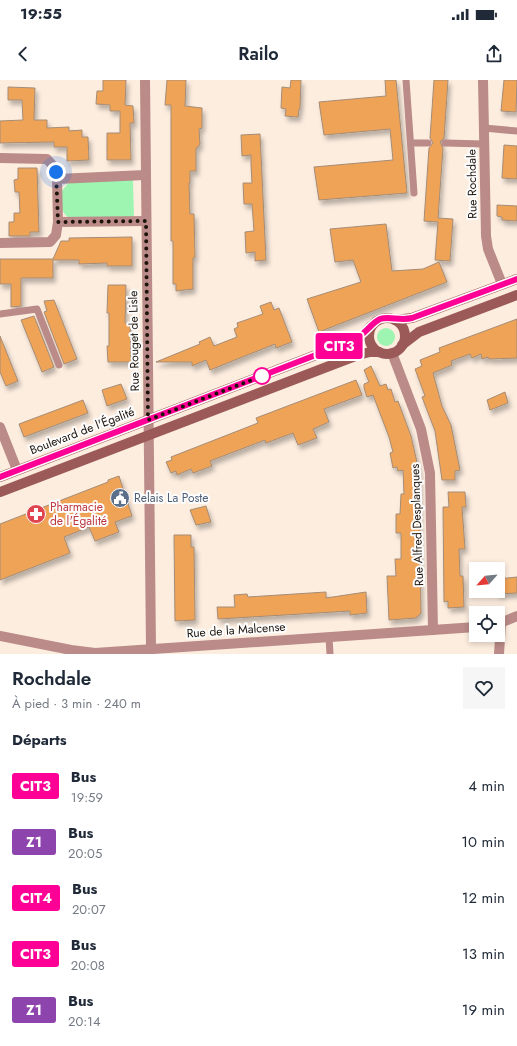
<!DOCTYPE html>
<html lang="fr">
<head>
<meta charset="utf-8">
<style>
  :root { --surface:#fff; --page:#f6f6f7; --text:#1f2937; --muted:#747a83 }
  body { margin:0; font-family:Jost,sans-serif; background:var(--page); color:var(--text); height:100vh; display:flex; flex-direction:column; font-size:15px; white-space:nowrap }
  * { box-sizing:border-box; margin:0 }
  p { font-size:13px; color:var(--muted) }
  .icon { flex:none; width:22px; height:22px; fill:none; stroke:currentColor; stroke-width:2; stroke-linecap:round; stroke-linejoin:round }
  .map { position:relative; height:574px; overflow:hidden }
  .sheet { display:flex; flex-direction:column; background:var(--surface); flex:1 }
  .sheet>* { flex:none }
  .badge { padding:0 8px; border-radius:3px; font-size:14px; line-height:26px }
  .needle { width:26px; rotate:243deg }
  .fabs { position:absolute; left:469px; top:482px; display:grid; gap:8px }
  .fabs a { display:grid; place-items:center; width:36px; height:36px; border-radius:0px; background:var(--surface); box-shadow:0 2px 6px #0003; font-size:20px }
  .you { position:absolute; width:20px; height:20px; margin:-10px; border:3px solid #fff; border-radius:50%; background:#1a73e8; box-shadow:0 0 0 6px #1a73e833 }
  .map>.badge { position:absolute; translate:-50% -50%; box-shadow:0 0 0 2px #fff }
  h2 { padding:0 12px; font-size:15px; line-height:36px }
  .round { display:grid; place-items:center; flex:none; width:42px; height:42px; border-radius:0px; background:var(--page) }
  .headline { display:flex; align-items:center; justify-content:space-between; height:68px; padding:0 12px }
  h1 { font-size:19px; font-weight:600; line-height:30px }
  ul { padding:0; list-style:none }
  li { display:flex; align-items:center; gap:12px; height:56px; padding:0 12px }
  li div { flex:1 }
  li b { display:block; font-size:15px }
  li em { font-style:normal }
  li .badge { min-width:44px; font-weight:700; text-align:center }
  .status { display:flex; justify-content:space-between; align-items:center; height:28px; padding:0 20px; background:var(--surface); direction:ltr }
  .status svg { height:11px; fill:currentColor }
  header { display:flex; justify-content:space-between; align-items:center; height:52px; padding:0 12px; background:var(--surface); font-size:18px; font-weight:600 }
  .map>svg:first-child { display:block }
  .green { fill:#9ef4b1 }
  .building { fill:#efa357; stroke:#a58c76; filter:url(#shadow) }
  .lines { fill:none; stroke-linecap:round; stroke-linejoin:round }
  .service { stroke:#ba8b88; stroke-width:7 }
  .minor { stroke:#ba8b88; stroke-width:10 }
  .tertiary { stroke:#ba8b88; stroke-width:10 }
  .secondary { stroke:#9b5957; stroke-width:10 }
  .line-casing { stroke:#fff; stroke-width:9 }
  .line { stroke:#ff0096; stroke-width:6 }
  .walk { stroke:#1c130b; stroke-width:4; stroke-dasharray:0 7.2 }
  .stop-dot { fill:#fff; stroke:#ff0096; stroke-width:2 }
  .labels { text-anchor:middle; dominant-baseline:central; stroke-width:4; stroke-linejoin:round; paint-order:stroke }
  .street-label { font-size:12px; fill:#1c130b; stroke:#fdfdfd }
  .service-label { font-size:12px; fill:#4e5e75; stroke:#fdfdfd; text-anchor:start }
  .health-label { font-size:12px; fill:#be3a42; stroke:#fdfdfd; text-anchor:start }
</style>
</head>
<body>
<div class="status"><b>19:55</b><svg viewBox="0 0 49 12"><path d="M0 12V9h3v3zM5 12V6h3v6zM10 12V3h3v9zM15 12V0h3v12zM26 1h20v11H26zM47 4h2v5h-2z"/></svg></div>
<header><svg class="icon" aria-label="back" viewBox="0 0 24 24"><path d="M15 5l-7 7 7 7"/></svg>Railo<svg class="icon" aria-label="share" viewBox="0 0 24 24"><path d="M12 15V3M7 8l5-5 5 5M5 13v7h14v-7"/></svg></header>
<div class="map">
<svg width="517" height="574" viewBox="0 0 517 574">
  <defs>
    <filter id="shadow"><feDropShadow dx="2.5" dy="4.5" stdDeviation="2" flood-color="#0004"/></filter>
  </defs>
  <rect width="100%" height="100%" fill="#fdeddf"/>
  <g class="green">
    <path d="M 133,100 L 134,138 L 71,139 C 60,133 61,124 61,112 L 70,101 Z"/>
    <circle cx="386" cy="257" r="9"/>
  </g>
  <g class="building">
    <polygon points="103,0 126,0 125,25 133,26 134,43 130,43 131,80 107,80 107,53 120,53 120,31 110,31 110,25 96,24 97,11 103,11"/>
    <polygon points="167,0 186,0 185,26 202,28 202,48 199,49 200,64 198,67 196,68 196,91 190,91 190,103 189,103 190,134 194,134 195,177 193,178 193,209 176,211 176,204 173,204 173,161 171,161 171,25 165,25"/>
    <polygon points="291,0 301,0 300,29 299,29 298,37 285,36 286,29 281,28 282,7 290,8"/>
    <polygon points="385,0 396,0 407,113 319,120 314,87 393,80 390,49 324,55 319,22 386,16"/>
    <polygon points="434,0 448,0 444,58 440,62 443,68 438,138 453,139 450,181 435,180 438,142 424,141 429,68 433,63 430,58"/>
    <polygon points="504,0 517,0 516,32 501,31"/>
    <polygon points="8,7 35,8 34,40 47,40 47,48 69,47 69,51 82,50 82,57 88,57 89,80 67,81 67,67 54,67 54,62 0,63 0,41 23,40 22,20 8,20"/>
    <polygon points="260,54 266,180 255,181 255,172 246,173 245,152 254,151 252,124 244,124 243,103 252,103 251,85 251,75 242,76 241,55"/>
    <polygon points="504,65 517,66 517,99 502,98"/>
    <polygon points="18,88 37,88 39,152 30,152 30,156 9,156 9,142 14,142 14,133 20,133 19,112 15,112 14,100 18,99"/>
    <polygon points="497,125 517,126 517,141 502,140 502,137 497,136"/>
    <polygon points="386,144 392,191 423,189 439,182 447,202 319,252 307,219 361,202 353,180 335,182 330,149"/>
    <polygon points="132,157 132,186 107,186 107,183 79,184 79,180 53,180 53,198 21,198 21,226 11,227 11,204 0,204 0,179 53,179 61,161 69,161 69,158"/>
    <polygon points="108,205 126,205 125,243 130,243 131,282 108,282 107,266 109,266 109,233 107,233"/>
    <polygon points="54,220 77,279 64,284 44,232 47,231 44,221"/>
    <polygon points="271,222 274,230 279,228 292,262 276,268 275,264 210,290 206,280 192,286 192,282 156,282 200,264 199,262 210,257 214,266 237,257 234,249 238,247 237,243 263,234 260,226"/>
    <polygon points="34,236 54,287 42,292 21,240"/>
    <polygon points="517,239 517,278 489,279 488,277 482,279 481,274 472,278 470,274 451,281 452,285 433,293 442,326 451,345 460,390 455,391 455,400 442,400 435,351 422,317 425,316 415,289 422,286 420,280 440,272 439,268"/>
    <polygon points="0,256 18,301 6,306 0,292"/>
    <polygon points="371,286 380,306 386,304 388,310 391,309 395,322 398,321 411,356 419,391 421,533 416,538 389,540 387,496 396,496 395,479 401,479 401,453 396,453 396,434 400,434 401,414 404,414 403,390 398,391 397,387 393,388 390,373 393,372 389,357 373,315 367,317 364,308 364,304 369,302 364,290"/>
    <polygon points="356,300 362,315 324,329 329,342 313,349 317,358 298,365 293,353 266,363 265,360 210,381 212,386 193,393 191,389 177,395 176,391 171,393 166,382 172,380 171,377 258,343 256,338"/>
    <polygon points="121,304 127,319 107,326 102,310"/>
    <polygon points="505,312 508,323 490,330 487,320"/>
    <polygon points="83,320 88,333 24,357 19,344"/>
    <polygon points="119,396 132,436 115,442 119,452 95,461 89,447 64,457 70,473 0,500 0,444 108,402 108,400"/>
    <polygon points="448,412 465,412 466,427 462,427 465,469 459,469 460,496 463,496 464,527 448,528 448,521 444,522 443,427 449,427"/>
    <polygon points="206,426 211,442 196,445 190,430"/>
    <polygon points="174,455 191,455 191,467 194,467 195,540 175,541"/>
    <polygon points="517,497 517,513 498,514 498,499"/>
    <polygon points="326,512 326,518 366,512 367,533 350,535 350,531 218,539 217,527 235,527 234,515 247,514 248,517"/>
  </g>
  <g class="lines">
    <g class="service">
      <polyline points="406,0 414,113"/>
      <polyline points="484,48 517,51"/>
      <polyline points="411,63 428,63"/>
      <polyline points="445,63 484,64"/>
      <polyline points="0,234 37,229 59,285"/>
      <polyline points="329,557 330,574"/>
    </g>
    <g class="minor">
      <polyline points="483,0 486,156 488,169 502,204"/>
      <polyline points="0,78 47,79 54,87 57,99 145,95"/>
      <polyline points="57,99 58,142"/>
      <polyline points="0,163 50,162 56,155 58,142 146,141"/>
      <polyline points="392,273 421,349 430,393 433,550"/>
      <polyline points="0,347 17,390"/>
      <polyline points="499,574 501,543"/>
    </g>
    <g class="tertiary">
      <polyline points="145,0 151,569"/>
      <polyline points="498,544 517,536"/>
      <polyline points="0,556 71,570 95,573 476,547"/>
    </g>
    <g class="secondary">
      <circle cx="387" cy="256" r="18"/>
      <polyline points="395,240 412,238 517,199"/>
      <polyline points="402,265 419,252 517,215"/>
      <polyline points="0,397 352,261 364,254 371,246"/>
      <polyline points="0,412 358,275 370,272 379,272"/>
    </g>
  </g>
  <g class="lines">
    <g class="line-casing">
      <path id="line" d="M 0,397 L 352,261 C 364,256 371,243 380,239 C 389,236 401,241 412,238 L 517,199"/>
    </g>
    <use href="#line" class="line"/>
    <polyline class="walk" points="56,92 58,142 146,141 148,340 262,296"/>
  </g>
  <defs>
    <g id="civic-disc" transform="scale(1)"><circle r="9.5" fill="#5c6f8a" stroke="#fdfdfd"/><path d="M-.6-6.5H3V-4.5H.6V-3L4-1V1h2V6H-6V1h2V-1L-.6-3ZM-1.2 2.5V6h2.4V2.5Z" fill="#fff"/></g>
    <g id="pharmacy-disc" transform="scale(1)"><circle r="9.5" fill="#e0444e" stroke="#fdfdfd"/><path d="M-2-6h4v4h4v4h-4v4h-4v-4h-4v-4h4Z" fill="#fff"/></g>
  </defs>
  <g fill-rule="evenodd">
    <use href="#civic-disc" x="120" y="418"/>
    <use href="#pharmacy-disc" x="36" y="434"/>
  </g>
  <circle class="stop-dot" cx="262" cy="296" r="8"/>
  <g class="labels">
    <g class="street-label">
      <text transform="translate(472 104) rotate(-91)">Rue Rochdale</text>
      <text transform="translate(134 261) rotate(-91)">Rue Rouget de Lisle</text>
      <text transform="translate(82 351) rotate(-21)">Boulevard de l'Égalité</text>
      <text transform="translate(417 445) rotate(-92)">Rue Alfred Desplanques</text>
      <text transform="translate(236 550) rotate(-4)">Rue de la Malcense</text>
    </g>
    <g class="service-label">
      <text x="134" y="418">Relais La Poste</text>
    </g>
    <g class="health-label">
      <text x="50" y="427">Pharmacie<tspan x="50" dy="14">de l'Égalité</tspan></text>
    </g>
  </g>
</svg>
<div class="fabs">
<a><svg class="needle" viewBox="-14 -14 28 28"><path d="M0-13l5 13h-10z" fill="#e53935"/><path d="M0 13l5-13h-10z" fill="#747a83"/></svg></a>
<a><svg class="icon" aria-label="locate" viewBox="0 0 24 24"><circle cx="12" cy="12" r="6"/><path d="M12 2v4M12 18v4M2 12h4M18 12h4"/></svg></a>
</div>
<div class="you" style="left:56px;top:92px"></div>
<b class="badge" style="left:339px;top:266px;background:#ff0096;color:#fff">CIT3</b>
</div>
<section class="sheet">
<div class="headline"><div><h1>Rochdale</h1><p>À pied · 3 min · 240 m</p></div><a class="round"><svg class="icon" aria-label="heart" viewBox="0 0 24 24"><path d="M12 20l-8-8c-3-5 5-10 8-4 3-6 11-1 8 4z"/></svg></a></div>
<h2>Départs</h2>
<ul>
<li><span class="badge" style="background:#ff0096;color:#fff">CIT3</span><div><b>Bus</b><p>19:59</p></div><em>4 min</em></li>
<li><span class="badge" style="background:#8e44ad;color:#fff">Z1</span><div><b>Bus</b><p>20:05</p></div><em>10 min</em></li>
<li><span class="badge" style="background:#ff0096;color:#fff">CIT4</span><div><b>Bus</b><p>20:07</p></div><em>12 min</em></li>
<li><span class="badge" style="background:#ff0096;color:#fff">CIT3</span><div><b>Bus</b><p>20:08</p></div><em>13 min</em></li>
<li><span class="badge" style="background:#8e44ad;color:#fff">Z1</span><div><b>Bus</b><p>20:14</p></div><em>19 min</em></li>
</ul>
</section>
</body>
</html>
